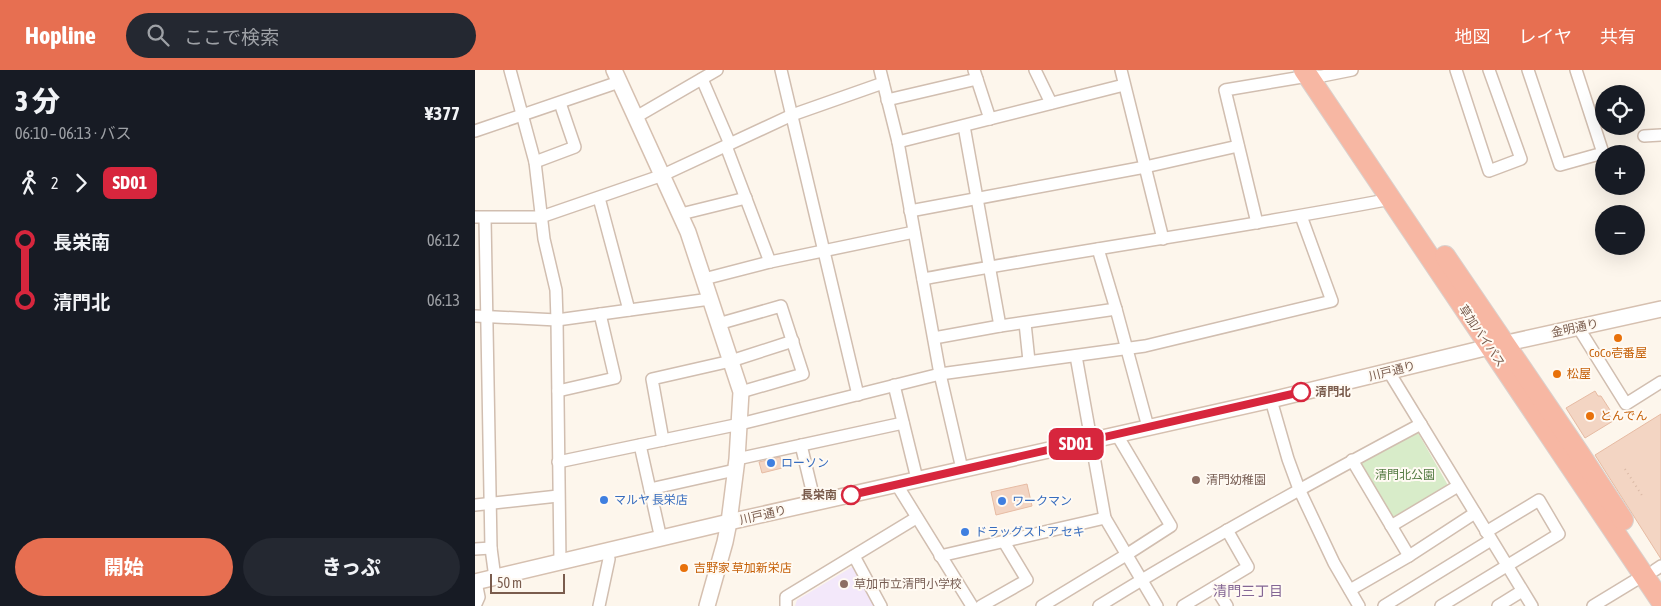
<!DOCTYPE html>
<html lang="ja">
<head>
<meta charset="utf-8">
<style>
  :root { --surface:#171b24; --page:#242831; --text:#f1f3f6; --muted:#9ea1a6; --accent:#e76f51 }
  body { margin:0; font-family:"Asap Condensed","Noto Sans JP",sans-serif; background:var(--page); color:var(--text); height:100vh; display:flex; flex-direction:column; font-size:19px; white-space:nowrap }
  * { box-sizing:border-box; margin:0 }
  p { font-size:16px; color:var(--muted) }
  .icon { flex:none; width:28px; height:28px; fill:none; stroke:currentColor; stroke-width:2; stroke-linecap:round; stroke-linejoin:round }
  .map { position:relative; flex:1; overflow:hidden }
  .details { display:flex; flex-direction:column; background:var(--surface); width:475px }
  .details>* { flex:none }
  .badge { padding:0 10px; border-radius:8px; font-size:18px; line-height:32px }
  .controls { position:absolute; left:1120px; top:15px; display:grid; gap:10px }
  .controls a { display:grid; place-items:center; width:50px; height:50px; border-radius:50%; background:var(--surface); box-shadow:0 5px 20px #0002; font-size:25px }
  .scale { position:absolute; left:15px; bottom:12px; width:75px; box-sizing:border-box; padding-left:5px; border:2px solid #7a5c4d; border-top:0; font-size:14px; line-height:18px; white-space:nowrap; color:#7a5c4d; -webkit-text-stroke:4px #fffaf3; paint-order:stroke }
  .map>.badge { position:absolute; translate:-50% -50%; box-shadow:0 0 0 2px #fff }
  .legs { display:flex; align-items:center; gap:8px; height:55px; padding:0 15px; font-size:16px }
  .legs p { margin-inline-start:auto }
  .headline { display:flex; align-items:center; justify-content:space-between; height:85px; padding:0 15px }
  h1 { font-size:28px; font-weight:800; line-height:38px }
  .button { display:flex; gap:10px; margin-top:auto; padding:10px 15px }
  .button a { flex:1; height:58px; border-radius:30px; background:var(--accent); color:#fff; font-size:20px; font-weight:800; line-height:58px; text-align:center }
  .button a+a { background:var(--page); color:var(--text) }
  ul { padding:0 15px; list-style:none }
  li { display:flex; align-items:center; gap:18px; height:60px; font-size:19px }
  li i { display:grid; place-items:center; width:8px; height:100%; margin:0 6px; background:currentColor }
  li i::after { content:''; width:12px; height:12px; margin:-6px; border:4px solid; border-radius:50%; background:var(--surface) }
  li p { margin-inline-start:auto }
  li:first-child i { background:linear-gradient(#0000 50%,currentColor 0) }
  li:last-child i { background:linear-gradient(currentColor 50%,#0000 0) }
  header { display:flex; align-items:center; gap:30px; box-sizing:border-box; height:70px; padding:0 25px; background:var(--accent); color:#fff }
  header strong { font-size:24px }
  nav { display:flex; gap:28px; margin-inline-start:auto; font-size:18px }
  .search { width:350px; height:45px; background:var(--page); display:flex; align-items:center; gap:12px; box-sizing:border-box; padding:0 18px; border-radius:28px; color:var(--muted); font-size:19px }
  main { display:flex; flex:1; min-height:0 }
  .map>svg:first-child { display:block }
  .education { fill:#f3e8fa }
  .green { fill:#d8ecc9 }
  .building { fill:#f3d5c3; stroke:#e6bba3 }
  .lines { fill:none; stroke-linecap:round; stroke-linejoin:round }
  .street-casing { stroke:#d1beb0; stroke-width:14 }
  .secondary-casing { stroke:#d6c0b0; stroke-width:18 }
  .highway-casing { stroke:#dad1cd; stroke-width:22 }
  .path { stroke:#d9b8a5; stroke-width:2; stroke-dasharray:1 4; stroke-linecap:butt }
  .street { stroke:#fff; stroke-width:11 }
  .secondary { stroke:#fff; stroke-width:15 }
  .highway { stroke:#f7b7a3; stroke-width:20 }
  .line-1-casing { stroke:#fff; stroke-width:11 }
  .line-1 { stroke:#d7263d; stroke-width:8 }
  .food-dot { fill:#e8710a; stroke:#fffaf3; stroke-width:2 }
  .stop-1-dot { fill:#fff; stroke:#d7263d; stroke-width:2.5 }
  .shop-dot { fill:#3f7fe0; stroke:#fffaf3; stroke-width:2 }
  .education-dot { fill:#8d6e63; stroke:#fffaf3; stroke-width:2 }
  .labels { text-anchor:middle; dominant-baseline:central; stroke-width:4; stroke-linejoin:round; paint-order:stroke }
  .street-label { font-size:12px; fill:#7a5c4d; stroke:#fffaf3 }
  .food-label { font-size:12px; fill:#c56008; stroke:#fffaf3; text-anchor:start }
  .stop-label { font-size:12px; font-weight:bold; fill:#7a5c4d; stroke:#fffaf3; text-anchor:start }
  .shop-label { font-size:12px; fill:#366cbe; stroke:#fffaf3; text-anchor:start }
  .park-label { font-size:12px; fill:#537a41; stroke:#fffaf3 }
  .education-label { font-size:12px; fill:#785e54; stroke:#fffaf3; text-anchor:start }
  .neighbourhood-label { font-size:14px; fill:#846695; stroke:#fffaf3 }
</style>
</head>
<body>
<header>
<strong>Hopline</strong>
<div class="search"><svg class="icon" aria-label="search" viewBox="0 0 24 24"><circle cx="10" cy="10" r="6"/><path d="M15 15l6 6"/></svg>ここで検索</div>
<nav><a>地図</a><a>レイヤ</a><a>共有</a></nav>
</header>
<main>
<section class="details">
<div class="headline"><div><h1>3 分</h1><p>06:10 – 06:13 · バス</p></div><b>¥377</b></div>
<div class="legs"><svg class="icon" aria-label="walk" viewBox="0 0 24 24"><circle cx="13" cy="4" r="2"/><path d="M13 8l-2 6 4 7M11 14l-3 7M7 12l3-4h3l4 4"/></svg>2<svg class="icon" aria-label="forward" viewBox="0 0 24 24"><path d="M9 5l7 7-7 7"/></svg><b class="badge" style="background:#d7263d;color:#fff">SD01</b></div>
<ul>
<li><i style="color:#d7263d"></i><b>長栄南</b><p>06:12</p></li>
<li><i style="color:#d7263d"></i><b>清門北</b><p>06:13</p></li>
</ul>
<div class="button"><a>開始</a><a>きっぷ</a></div>
</section>
<div class="map">
<svg width="1186" height="536" viewBox="0 0 1186 536">
  <rect width="100%" height="100%" fill="#fdf6ec"/>
  <polygon class="education" points="377,497 381,498 402,536 320,536 322,530"/>
  <polygon class="green" points="942,361 974,417 919,449 885,393"/>
  <g class="building">
    <polygon points="1120,321 1123,326 1126,326 1135,340 1132,341 1138,351 1110,368 1091,338"/>
    <polygon points="1186,344 1186,489 1120,385"/>
    <polygon points="305,387 307,398 287,403 284,392"/>
    <polygon points="552,414 557,436 521,445 516,422"/>
  </g>
  <g class="lines">
    <g class="street-casing">
      <g id="street">
        <polyline points="35,0 60,92 69,169 81,220 82,250 85,492"/>
        <polyline points="306,0 383,325"/>
        <polyline points="405,0 423,72 465,304 487,399"/>
        <polyline points="499,0 515,49"/>
        <polyline points="560,0 576,33"/>
        <polyline points="646,0 688,169"/>
        <polyline points="981,0 1014,101 1046,89 1014,0"/>
        <polyline points="1053,0 1085,95 1128,83 1101,0"/>
        <polyline points="227,9 255,74"/>
        <polyline points="412,30 502,9"/>
        <polyline points="161,47 242,0"/>
        <polyline points="489,56 525,256"/>
        <polyline points="0,61 144,12"/>
        <polyline points="1169,66 1186,65"/>
        <polyline points="423,72 649,15"/>
        <polyline points="251,76 295,192"/>
        <polyline points="60,92 100,77 85,33"/>
        <polyline points="124,128 154,240"/>
        <polyline points="435,141 670,97 763,76"/>
        <polyline points="206,144 271,128"/>
        <polyline points="0,147 66,147 188,105 317,45 408,13"/>
        <polyline points="10,148 16,478 20,508"/>
        <polyline points="782,153 750,20 833,6 847,6 877,0"/>
        <polyline points="623,179 641,239 673,357"/>
        <polyline points="229,209 295,192 439,162"/>
        <path d="M 448,209 C 603,180 760,159 916,129"/>
        <polyline points="0,246 82,250 235,229"/>
        <polyline points="550,253 554,291"/>
        <polyline points="243,254 306,236 328,304 266,322"/>
        <polyline points="1103,257 1151,334 1186,312"/>
        <polyline points="459,268 525,256 641,239"/>
        <polyline points="601,286 630,448 682,536"/>
        <polyline points="914,302 1057,536"/>
        <polyline points="419,315 442,409"/>
        <polyline points="83,321 140,308 125,244"/>
        <polyline points="796,330 813,389 824,419 859,493 884,536"/>
        <polyline points="188,370 177,309 256,291 318,271"/>
        <polyline points="165,375 186,469"/>
        <polyline points="326,375 340,433"/>
        <polyline points="262,389 428,353"/>
        <polyline points="877,390 934,486"/>
        <polyline points="83,392 265,354 465,304 670,276 857,231 826,146"/>
        <polyline points="422,415 497,536"/>
        <polyline points="175,419 260,400"/>
        <polyline points="0,435 83,426"/>
        <polyline points="916,456 983,416"/>
        <polyline points="0,479 16,478"/>
        <polyline points="379,486 406,536"/>
        <polyline points="465,486 630,448"/>
        <polyline points="1180,500 1186,496"/>
        <polyline points="740,517 752,536"/>
        <polyline points="875,520 934,486 1000,443"/>
        <polyline points="0,536 4,527 1,512"/>
        <polyline points="124,536 134,489 132,482"/>
        <polyline points="311,536 311,527 441,448"/>
        <polyline points="506,536 552,510 529,472"/>
        <polyline points="567,536 651,485 696,456 642,365"/>
        <path d="M 624,536 C 729,471 837,412 946,354"/>
        <polyline points="708,536 773,497 752,460"/>
        <polyline points="909,536 1016,470"/>
        <polyline points="966,536 1084,464 1064,430 1011,462"/>
        <polyline points="1023,536 1047,521"/>
        <polyline points="1118,536 1169,505"/>
      </g>
    </g>
    <g class="secondary-casing">
      <g id="secondary">
        <polyline points="139,0 213,162 266,322 262,389 254,452 250,472 232,536"/>
        <polyline points="0,512 254,452 796,330 1014,277 1186,239"/>
      </g>
    </g>
    <g class="highway-casing">
      <g id="highway">
        <polyline points="829,0 1186,531"/>
        <polyline points="970,186 1104,383 1148,450"/>
      </g>
    </g>
    <polyline class="path" points="1150,399 1168,427"/>
    <use href="#street" class="street"/>
    <use href="#secondary" class="secondary"/>
    <use href="#highway" class="highway"/>
  </g>
  <g class="lines">
    <g class="line-1-casing">
      <polyline id="line-1" points="376,425 826,322"/>
    </g>
    <use href="#line-1" class="line-1"/>
  </g>
  <g class="food-dot">
    <circle cx="1143" cy="268" r="5"/>
    <circle cx="1082" cy="304" r="5"/>
    <circle cx="1115" cy="346" r="5"/>
    <circle cx="209" cy="498" r="5"/>
  </g>
  <g class="stop-1-dot">
    <circle cx="826" cy="322" r="9"/>
    <circle cx="376" cy="425" r="9"/>
  </g>
  <g class="shop-dot">
    <circle cx="296" cy="393" r="5"/>
    <circle cx="129" cy="430" r="5"/>
    <circle cx="527" cy="431" r="5"/>
    <circle cx="490" cy="462" r="5"/>
  </g>
  <g class="education-dot">
    <circle cx="721" cy="410" r="5"/>
    <circle cx="369" cy="514" r="5"/>
  </g>
  <g class="labels">
    <g class="street-label">
      <text transform="translate(1100 258) rotate(-12)">金明通り</text>
      <text transform="translate(1007 266) rotate(56)">草加バイパス</text>
      <text transform="translate(917 301) rotate(-14)">川戸通り</text>
      <text transform="translate(288 445) rotate(-13)">川戸通り</text>
    </g>
    <g class="food-label">
      <text x="1143" y="283" text-anchor="middle">CoCo壱番屋</text>
      <text x="1092" y="304">松屋</text>
      <text x="1125" y="346">とんでん</text>
      <text x="219" y="498">吉野家 草加新栄店</text>
    </g>
    <g class="stop-label">
      <text x="840" y="322">清門北</text>
      <text x="362" y="425" text-anchor="end">長栄南</text>
    </g>
    <g class="shop-label">
      <text x="306" y="393">ローソン</text>
      <text x="139" y="430">マルヤ 長栄店</text>
      <text x="537" y="431">ワークマン</text>
      <text x="500" y="462">ドラッグストア セキ</text>
    </g>
    <g class="park-label">
      <text x="930" y="405">清門北公園</text>
    </g>
    <g class="education-label">
      <text x="731" y="410">清門幼稚園</text>
      <text x="379" y="514">草加市立清門小学校</text>
    </g>
    <g class="neighbourhood-label">
      <text x="773" y="521">清門三丁目</text>
    </g>
  </g>
</svg>
<div class="controls">
<a><svg class="icon" aria-label="locate" viewBox="0 0 24 24"><circle cx="12" cy="12" r="6"/><path d="M12 2v4M12 18v4M2 12h4M18 12h4"/></svg></a>
<a>+</a>
<a>−</a>
</div>
<div class="scale">50 m</div>
<b class="badge" style="left:601px;top:374px;background:#d7263d;color:#fff">SD01</b>
</div>
</main>
</body>
</html>
